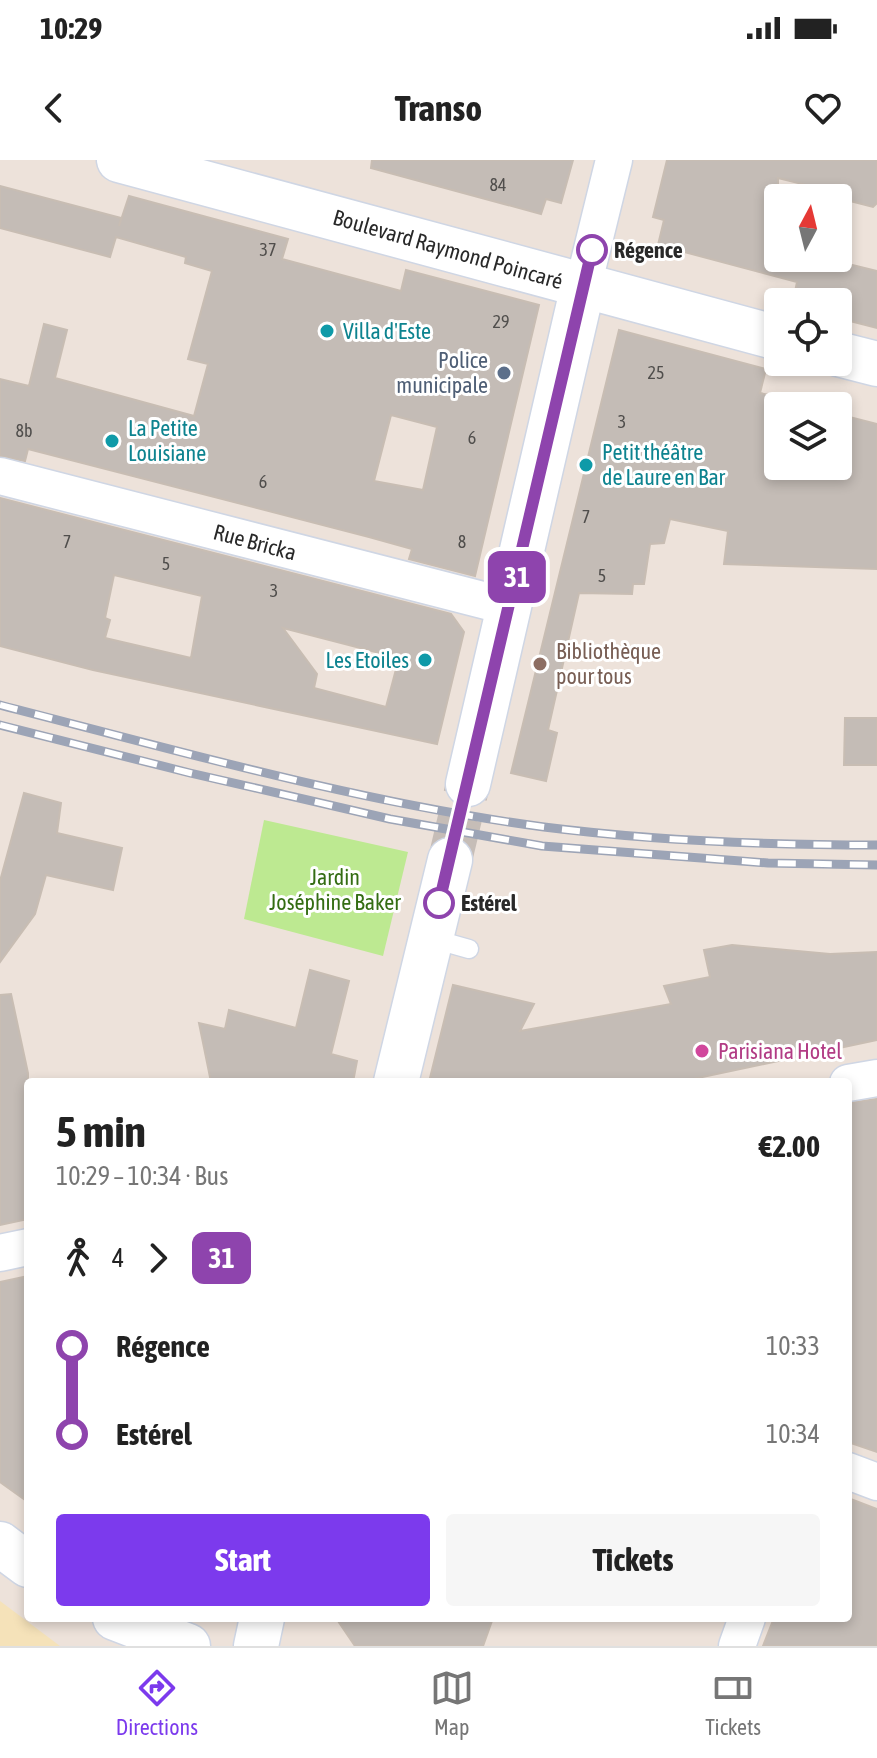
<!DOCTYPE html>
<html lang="en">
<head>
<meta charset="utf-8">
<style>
  :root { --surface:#fff; --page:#f6f6f6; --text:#222; --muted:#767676; --line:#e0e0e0; --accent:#7c3aed }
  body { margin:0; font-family:"Asap Condensed",sans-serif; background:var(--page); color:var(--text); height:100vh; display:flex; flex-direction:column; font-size:30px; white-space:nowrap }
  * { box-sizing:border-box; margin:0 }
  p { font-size:26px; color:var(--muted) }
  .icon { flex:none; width:44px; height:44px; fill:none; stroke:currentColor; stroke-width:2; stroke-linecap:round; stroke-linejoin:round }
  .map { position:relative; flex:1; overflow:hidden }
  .sheet { position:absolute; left:24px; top:918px; width:828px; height:544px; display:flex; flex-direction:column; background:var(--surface); border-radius:8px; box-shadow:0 4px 12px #0003 }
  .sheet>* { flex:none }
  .badge { padding:0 16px; border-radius:12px; font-size:28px; line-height:52px }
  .needle { width:52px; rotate:7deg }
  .controls { position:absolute; left:764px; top:24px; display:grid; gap:16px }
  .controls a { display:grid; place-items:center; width:88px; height:88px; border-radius:8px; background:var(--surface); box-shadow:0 4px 12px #0003; font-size:40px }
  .map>.badge { position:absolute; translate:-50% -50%; box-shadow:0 0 0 4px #fff }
  .legs { display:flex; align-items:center; gap:12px; height:88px; padding:0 32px; font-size:26px }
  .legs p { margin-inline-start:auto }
  .headline { display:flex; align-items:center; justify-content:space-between; height:136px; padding:0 32px }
  h1 { font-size:44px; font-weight:700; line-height:60px }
  .action { display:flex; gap:16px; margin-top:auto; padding:16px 32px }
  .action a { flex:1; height:92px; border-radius:8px; background:var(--accent); color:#fff; font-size:32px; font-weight:700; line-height:92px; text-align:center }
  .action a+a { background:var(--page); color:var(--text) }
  ul { padding:0 32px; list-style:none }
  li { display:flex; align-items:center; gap:28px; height:88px; font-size:30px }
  li i { display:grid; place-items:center; width:12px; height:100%; margin:0 10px; background:currentColor }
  li i::after { content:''; width:20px; height:20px; margin:-10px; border:6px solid; border-radius:50%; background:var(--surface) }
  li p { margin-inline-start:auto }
  li:first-child i { background:linear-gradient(#0000 50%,currentColor 0) }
  li:last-child i { background:linear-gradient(currentColor 50%,#0000 0) }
  .status { display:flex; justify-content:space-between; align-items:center; height:56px; padding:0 40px; background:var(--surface); direction:ltr }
  .status svg { height:22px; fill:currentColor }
  header { display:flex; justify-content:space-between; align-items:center; height:104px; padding:0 32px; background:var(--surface); font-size:36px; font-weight:700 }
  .tab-bar { display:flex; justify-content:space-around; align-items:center; height:112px; border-top:2px solid var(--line); background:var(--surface); font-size:22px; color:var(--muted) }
  .tab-bar a { display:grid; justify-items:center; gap:4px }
  .tab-bar .selected { color:var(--accent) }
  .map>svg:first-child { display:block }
  .green { fill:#bde991 }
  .sand { fill:#f5e2b9 }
  .building { fill:#c4bcb6; stroke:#c8bdb3; stroke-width:2; fill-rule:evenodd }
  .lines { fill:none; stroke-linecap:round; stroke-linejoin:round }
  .secondary-tunnel { stroke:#c6bdb7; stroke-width:44; stroke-dasharray:44 22; stroke-linecap:butt }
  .lane-casing { stroke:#cfd6e4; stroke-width:21 }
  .street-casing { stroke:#cfd6e4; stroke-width:39 }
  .secondary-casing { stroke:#cfd6e4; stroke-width:47 }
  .lane { stroke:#fff; stroke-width:18 }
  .street { stroke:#fff; stroke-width:36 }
  .secondary { stroke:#fff; stroke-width:44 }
  .rail-casing { stroke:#9ca4b6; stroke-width:9 }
  .rail { stroke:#fff; stroke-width:6; stroke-dasharray:18; stroke-linecap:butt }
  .line-1-casing { stroke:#fff; stroke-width:18 }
  .line-1 { stroke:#8e44ad; stroke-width:12 }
  .stop-1-dot { fill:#fff; stroke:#8e44ad; stroke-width:4 }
  .culture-dot { fill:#0f9aa8; stroke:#fff; stroke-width:3 }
  .service-dot { fill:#5c6f8a; stroke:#fff; stroke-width:3 }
  .education-dot { fill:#8d6e63; stroke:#fff; stroke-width:3 }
  .hotel-dot { fill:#d1479c; stroke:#fff; stroke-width:3 }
  .labels { text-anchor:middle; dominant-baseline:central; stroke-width:6; stroke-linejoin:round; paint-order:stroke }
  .number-label { font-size:18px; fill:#504e4c }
  .street-label { font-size:22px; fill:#292929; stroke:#fff }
  .stop-label { font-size:22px; font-weight:bold; fill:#292929; stroke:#fff; text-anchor:start }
  .culture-label { font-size:22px; fill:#0d838f; stroke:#fff; text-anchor:start }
  .service-label { font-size:22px; fill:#4e5e75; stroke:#fff; text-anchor:end }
  .education-label { font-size:22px; fill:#785e54; stroke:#fff; text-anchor:start }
  .park-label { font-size:22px; fill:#346d13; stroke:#fff }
  .hotel-label { font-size:22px; fill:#b23c85; stroke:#fff; text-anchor:start }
</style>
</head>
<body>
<div class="status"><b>10:29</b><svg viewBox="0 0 49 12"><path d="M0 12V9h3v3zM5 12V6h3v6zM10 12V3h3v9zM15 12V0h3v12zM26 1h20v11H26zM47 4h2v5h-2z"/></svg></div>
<header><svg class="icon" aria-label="back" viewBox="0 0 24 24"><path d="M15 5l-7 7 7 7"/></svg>Transo<svg class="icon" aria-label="heart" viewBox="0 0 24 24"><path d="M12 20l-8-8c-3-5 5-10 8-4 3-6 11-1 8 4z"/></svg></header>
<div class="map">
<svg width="877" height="1486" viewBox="0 0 877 1486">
  <rect width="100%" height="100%" fill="#ede2da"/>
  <polygon class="green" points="264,660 408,692 383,796 244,759"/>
  <polygon class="sand" points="0,1441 60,1486 0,1486"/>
  <g class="building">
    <polygon points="372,0 573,0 561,43 546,39 541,54 371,8"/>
    <polygon points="667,0 877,0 877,43 873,47 850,41 851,36 778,18 778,98 824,98 877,111 877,168 838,158 838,142 793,142 797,122 658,85 664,60 653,57"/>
    <path d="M 0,26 L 121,58 L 119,66 L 129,36 L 288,79 L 282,99 L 401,131 L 406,110 L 539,145 L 475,416 L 409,399 L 412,389 L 369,377 L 28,289 L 25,301 L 0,296 L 0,219 L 29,226 L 44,164 L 67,170 L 55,218 L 194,256 L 208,204 L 188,199 L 212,111 L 185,103 L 186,97 L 116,77 L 110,97 L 0,68 ZM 391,255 L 437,267 L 423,330 L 374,321 Z"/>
    <polygon points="619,170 766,209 760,233 778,237 778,306 838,306 838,254 877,264 877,409 724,404 728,371 670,359 664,383 650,384 644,424 633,424 632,434 579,433 548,570 557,573 546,621 511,613"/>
    <path d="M 0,338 L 451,454 L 464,472 L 437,584 L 93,510 L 0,486 ZM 114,415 L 202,436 L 191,498 L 105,478 L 110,460 L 105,458 ZM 283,468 L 399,498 L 386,547 L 314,528 L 317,514 Z"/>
    <polygon points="845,558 877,558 877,605 844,605"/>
    <polygon points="24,633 61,643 57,673 122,688 113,730 46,715 35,754 0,802 0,721"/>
    <polygon points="732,785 830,794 877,792 877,880 679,922 429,922 453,825 534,844 520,871 671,844 664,826 710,817 704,790"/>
    <polygon points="310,810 349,821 331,894 357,901 353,922 211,922 199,863 225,869 229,850 296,868"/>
    <polygon points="11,834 28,913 28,1059 0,1065 0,835"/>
    <polygon points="877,939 877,1292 848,1282 848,943"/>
    <polygon points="28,1116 28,1342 0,1322 0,1122"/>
    <polygon points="848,1338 877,1349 877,1486 763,1486 774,1458 848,1458"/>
    <polygon points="336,1458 493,1458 483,1486 355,1486"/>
  </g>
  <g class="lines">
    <polyline class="secondary-tunnel" points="450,700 468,624"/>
    <g class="lane-casing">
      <polyline id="lane" points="430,778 469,789"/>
    </g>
    <g class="street-casing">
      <g id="street">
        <polyline points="583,126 614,0"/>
        <polyline points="0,316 510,447"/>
        <polyline points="848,923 877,918"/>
        <polyline points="0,1093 28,1087"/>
        <polyline points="848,1311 877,1322"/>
        <polyline points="737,1486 747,1458"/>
      </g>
    </g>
    <g class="secondary-casing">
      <g id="secondary">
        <polyline points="119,0 778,178"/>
        <polyline points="838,194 877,204"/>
        <polyline points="468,624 583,126"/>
        <polyline points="396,922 450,700"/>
        <polyline points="0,1384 28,1405"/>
        <polyline points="115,1458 188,1486"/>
        <polyline points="256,1486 262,1458"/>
      </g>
    </g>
    <use href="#lane" class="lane"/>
    <use href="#street" class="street"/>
    <use href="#secondary" class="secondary"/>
    <g class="rail-casing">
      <g id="rail">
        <path d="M 0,545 C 179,591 361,643 544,667 C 655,681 766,685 877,685"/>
        <polyline points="0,565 190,613 390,659 542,686 768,703 877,705"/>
      </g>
    </g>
    <use href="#rail" class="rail"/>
  </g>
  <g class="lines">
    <g class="line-1-casing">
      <polyline id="line-1" points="439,743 592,90"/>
    </g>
    <use href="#line-1" class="line-1"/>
  </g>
  <g class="stop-1-dot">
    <circle cx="592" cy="90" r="14"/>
    <circle cx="439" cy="743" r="14"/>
  </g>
  <g class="culture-dot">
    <circle cx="327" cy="171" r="8"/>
    <circle cx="112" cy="281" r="8"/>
    <circle cx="586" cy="305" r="8"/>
    <circle cx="425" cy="500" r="8"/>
  </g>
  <circle class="service-dot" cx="504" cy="213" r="8"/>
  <circle class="education-dot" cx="540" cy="504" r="8"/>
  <circle class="hotel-dot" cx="702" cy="891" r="8"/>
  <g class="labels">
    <g class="number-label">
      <text x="498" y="24">84</text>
      <text x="268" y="89">37</text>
      <text x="501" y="161">29</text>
      <text x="656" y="212">25</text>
      <text x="622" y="261">3</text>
      <text x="24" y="270">8b</text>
      <text x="472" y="277">6</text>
      <text x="263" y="321">6</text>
      <text x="586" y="356">7</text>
      <text x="67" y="381">7</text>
      <text x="462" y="381">8</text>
      <text x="166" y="403">5</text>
      <text x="602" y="415">5</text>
      <text x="274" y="430">3</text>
    </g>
    <g class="street-label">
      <text transform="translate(448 89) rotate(16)">Boulevard Raymond Poincaré</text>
      <text transform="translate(255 382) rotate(15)">Rue Bricka</text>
    </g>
    <g class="stop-label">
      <text x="614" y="90">Régence</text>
      <text x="461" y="743">Estérel</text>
    </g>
    <g class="culture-label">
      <text x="343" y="171">Villa d'Este</text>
      <text x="128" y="268">La Petite<tspan x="128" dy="25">Louisiane</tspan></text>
      <text x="602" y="292">Petit théâtre<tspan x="602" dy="25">de Laure en Bar</tspan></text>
      <text x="409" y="500" text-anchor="end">Les Etoiles</text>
    </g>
    <g class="service-label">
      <text x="488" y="200">Police<tspan x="488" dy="25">municipale</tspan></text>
    </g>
    <g class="education-label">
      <text x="556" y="491">Bibliothèque<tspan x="556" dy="25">pour tous</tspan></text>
    </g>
    <g class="park-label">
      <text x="335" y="717">Jardin<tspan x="335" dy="25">Joséphine Baker</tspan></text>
    </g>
    <g class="hotel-label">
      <text x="718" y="891">Parisiana Hotel</text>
    </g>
  </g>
</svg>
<div class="controls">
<a><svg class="needle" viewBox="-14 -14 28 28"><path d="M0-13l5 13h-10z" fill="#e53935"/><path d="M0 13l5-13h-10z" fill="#767676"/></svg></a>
<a><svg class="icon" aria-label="locate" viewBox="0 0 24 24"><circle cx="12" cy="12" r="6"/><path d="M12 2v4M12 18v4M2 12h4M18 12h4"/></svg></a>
<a><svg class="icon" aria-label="layers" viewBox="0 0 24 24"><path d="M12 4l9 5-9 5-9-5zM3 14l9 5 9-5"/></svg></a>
</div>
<b class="badge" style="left:517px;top:417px;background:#8e44ad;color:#fff">31</b>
<section class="sheet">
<div class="headline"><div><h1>5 min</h1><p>10:29 – 10:34 · Bus</p></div><b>€2.00</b></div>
<div class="legs"><svg class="icon" aria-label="walk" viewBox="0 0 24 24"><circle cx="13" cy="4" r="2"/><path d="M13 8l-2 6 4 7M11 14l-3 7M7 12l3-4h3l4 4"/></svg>4<svg class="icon" aria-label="forward" viewBox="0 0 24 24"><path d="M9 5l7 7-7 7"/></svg><b class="badge" style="background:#8e44ad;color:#fff">31</b></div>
<ul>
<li><i style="color:#8e44ad"></i><b>Régence</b><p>10:33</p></li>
<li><i style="color:#8e44ad"></i><b>Estérel</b><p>10:34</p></li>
</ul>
<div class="action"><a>Start</a><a>Tickets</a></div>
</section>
</div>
<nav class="tab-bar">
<a class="selected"><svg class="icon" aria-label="directions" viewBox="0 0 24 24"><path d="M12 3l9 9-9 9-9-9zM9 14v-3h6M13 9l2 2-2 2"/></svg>Directions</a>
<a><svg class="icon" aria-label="map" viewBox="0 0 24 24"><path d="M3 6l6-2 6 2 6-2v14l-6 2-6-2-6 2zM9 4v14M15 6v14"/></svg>Map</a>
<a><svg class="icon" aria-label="tickets" viewBox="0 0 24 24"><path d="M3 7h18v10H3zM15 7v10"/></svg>Tickets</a>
</nav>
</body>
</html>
